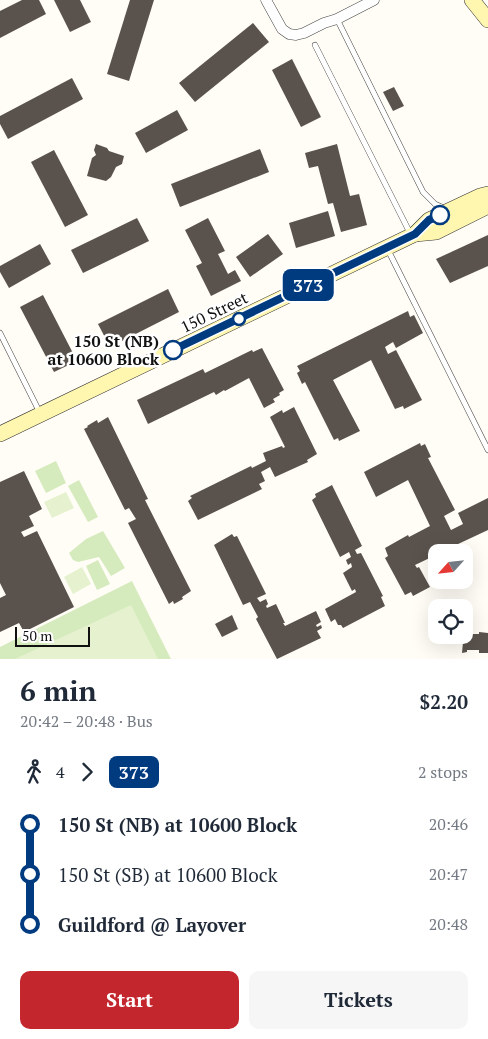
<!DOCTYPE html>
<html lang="en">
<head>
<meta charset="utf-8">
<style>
  :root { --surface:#fff; --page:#f6f6f7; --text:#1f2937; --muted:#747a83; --accent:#c4262e }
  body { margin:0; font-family:"PT Serif",serif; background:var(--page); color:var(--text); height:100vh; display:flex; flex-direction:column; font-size:19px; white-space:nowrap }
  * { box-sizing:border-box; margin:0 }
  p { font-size:16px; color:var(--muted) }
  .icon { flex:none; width:28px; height:28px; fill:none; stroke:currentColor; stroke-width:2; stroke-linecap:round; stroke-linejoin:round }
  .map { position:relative; height:659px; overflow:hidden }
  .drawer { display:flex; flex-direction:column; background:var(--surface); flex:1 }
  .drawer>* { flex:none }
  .badge { padding:0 10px; border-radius:8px; font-size:18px; line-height:32px }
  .needle { width:32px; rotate:243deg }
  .buttons { position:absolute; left:428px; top:544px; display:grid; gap:10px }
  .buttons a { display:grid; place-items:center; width:45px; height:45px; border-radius:10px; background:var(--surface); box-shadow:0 5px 20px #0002; font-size:25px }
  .scale { position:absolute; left:15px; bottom:12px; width:75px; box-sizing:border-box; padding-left:5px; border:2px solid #111; border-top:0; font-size:14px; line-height:18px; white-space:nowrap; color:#111; -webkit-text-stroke:4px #fff; paint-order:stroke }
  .map>.badge { position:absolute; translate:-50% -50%; box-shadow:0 0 0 2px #fff }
  .legs { display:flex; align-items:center; gap:8px; height:55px; padding:0 20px; font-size:16px }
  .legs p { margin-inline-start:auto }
  .head { display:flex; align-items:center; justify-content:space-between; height:85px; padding:0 20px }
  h1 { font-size:28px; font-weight:800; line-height:38px }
  .button { display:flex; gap:10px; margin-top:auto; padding:10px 20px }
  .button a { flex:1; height:58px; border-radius:10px; background:var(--accent); color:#fff; font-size:20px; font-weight:800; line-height:58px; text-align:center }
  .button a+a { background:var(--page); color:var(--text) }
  ul { padding:0 20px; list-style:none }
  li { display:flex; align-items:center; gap:18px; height:50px; font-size:19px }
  li i { display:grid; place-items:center; width:8px; height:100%; margin:0 6px; background:currentColor }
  li i::after { content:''; width:12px; height:12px; margin:-6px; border:4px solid; border-radius:50%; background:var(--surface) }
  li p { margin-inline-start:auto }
  li:first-child i { background:linear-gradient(#0000 50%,currentColor 0) }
  li:last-child i { background:linear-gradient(currentColor 50%,#0000 0) }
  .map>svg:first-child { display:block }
  .green { fill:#d5ebbd }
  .pitch { fill:#e6f2cf }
  .building { fill:#5a524d }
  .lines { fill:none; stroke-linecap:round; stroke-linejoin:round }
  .lane-casing { stroke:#444; stroke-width:6 }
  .street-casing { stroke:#444; stroke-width:11 }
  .secondary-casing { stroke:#333; stroke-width:16 }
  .lane { stroke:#fff; stroke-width:5 }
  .street { stroke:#fff; stroke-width:10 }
  .secondary { stroke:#fff6b0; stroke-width:15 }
  .line-1-casing { stroke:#fff; stroke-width:11 }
  .line-1 { stroke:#003b80; stroke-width:8 }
  .stop-1-dot { fill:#fff; stroke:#003b80; stroke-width:2.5 }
  .labels { text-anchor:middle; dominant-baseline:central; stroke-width:5; stroke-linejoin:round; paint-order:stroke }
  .street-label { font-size:16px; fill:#111; stroke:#fff }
  .stop-label { font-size:16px; font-weight:bold; fill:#111; stroke:#fff; text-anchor:end }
</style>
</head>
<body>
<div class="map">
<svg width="488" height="659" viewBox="0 0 488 659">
  <rect width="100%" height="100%" fill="#fffdf5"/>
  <g class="green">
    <polygon points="56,461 66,483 46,493 35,471"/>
    <polygon points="79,480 98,517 88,522 68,486"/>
    <polygon points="103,531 125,568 111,576 99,557 78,562 73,560 69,553 86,539"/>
    <polygon points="98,560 110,584 97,590 86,566"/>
    <polygon points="132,581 171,659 0,659 0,647"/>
  </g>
  <g class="pitch">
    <polygon points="66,492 74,508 52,518 44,502"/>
    <polygon points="82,567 91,584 73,594 64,577"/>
    <polygon points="131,605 158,659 15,659"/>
  </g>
  <g class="building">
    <polygon points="22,0 39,0 46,14 0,38 0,11"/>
    <polygon points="54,0 80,0 91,22 70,32"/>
    <polygon points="130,0 154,0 129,81 107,74"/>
    <polygon points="253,23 269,42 195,102 179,83"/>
    <polygon points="292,59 321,117 301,127 272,70"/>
    <polygon points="72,78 83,99 8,139 0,124 0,116"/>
    <polygon points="394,87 404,106 393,111 383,92"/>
    <polygon points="177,110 188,130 146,153 135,133"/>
    <polygon points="96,144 107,148 109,151 124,156 122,164 116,167 111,177 106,181 87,176 92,158 96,155 94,150"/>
    <polygon points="337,144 350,196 359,194 367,225 341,232 333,203 328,204 318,166 309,168 305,153"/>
    <polygon points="260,149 269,172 180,207 171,184"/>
    <polygon points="54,150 88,215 65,227 31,162"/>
    <polygon points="328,211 335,236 296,248 289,223"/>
    <polygon points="137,218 149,241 83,273 71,250"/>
    <polygon points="208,218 225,251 218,254 228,274 235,270 241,281 211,296 196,266 202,263 185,230"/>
    <polygon points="268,234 283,254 250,277 236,257"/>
    <polygon points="488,235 488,266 450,283 436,259"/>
    <polygon points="40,244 51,264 9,288 0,272 0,266"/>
    <polygon points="168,289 179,312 110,347 98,324"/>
    <polygon points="43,295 77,361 54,372 20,307"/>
    <polygon points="408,311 410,317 414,315 423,333 396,348 393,342 385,347 388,354 396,350 422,400 404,409 403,406 395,409 371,360 333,380 360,431 339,441 338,438 334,440 305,382 302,384 297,373 300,371 297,366"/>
    <polygon points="262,348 284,390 279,393 280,395 273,399 275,402 264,408 249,378 225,391 224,390 216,395 214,392 148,424 137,400 203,369 205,373 252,350 253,352"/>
    <polygon points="294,407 317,454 307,460 308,462 275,477 270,467 261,472 265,481 259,484 262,489 198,520 188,501 192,498 190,496 251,466 252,468 266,461 263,453 282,446 283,448 285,447 270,417 282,410 283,413"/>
    <polygon points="108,417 148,499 145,500 191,591 182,597 183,599 174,604 173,601 169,604 128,523 136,519 129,508 125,510 84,429 88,427 87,426 97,420 98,423"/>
    <polygon points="420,443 421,446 425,444 431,457 428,458 455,510 444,516 451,530 463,524 458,513 488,498 488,530 441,552 436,552 436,555 415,565 417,568 419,567 430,587 413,596 411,592 405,595 385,558 388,556 385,548 408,535 409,537 430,526 408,480 376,497 364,472"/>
    <polygon points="24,471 42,509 29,516 34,526 21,532 24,537 37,531 74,607 24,632 19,623 0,632 0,598 6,595 0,583 0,482"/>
    <polygon points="332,485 362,546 355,550 357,554 361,553 383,596 381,597 385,606 343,628 341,625 338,625 335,619 331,622 325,609 356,592 355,589 352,591 343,573 352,567 351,563 348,565 346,560 351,557 349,552 340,557 312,500 316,497 315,494"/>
    <polygon points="232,534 234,537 237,536 266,594 257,598 260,602 266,599 268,604 266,606 267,608 276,604 285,623 283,623 285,626 316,611 321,622 316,625 317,627 321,625 322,628 317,631 321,638 277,659 256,619 258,617 250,602 243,605 214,545"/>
    <polygon points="232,615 238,629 222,637 215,624"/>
    <polygon points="464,631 468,631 469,634 479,634 479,632 488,633 488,653 479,653 479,650 467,650 467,652 462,653"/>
  </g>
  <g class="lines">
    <g class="lane-casing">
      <g id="lane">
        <polyline points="337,19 423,192 435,204 446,209"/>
        <polyline points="315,45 411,235"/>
        <polyline points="388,250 488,450"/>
        <polyline points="0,333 40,413"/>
      </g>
    </g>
    <g class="street-casing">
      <polyline id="street" points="266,0 282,29 289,34 296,35 304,33 324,23 337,19 374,0"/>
    </g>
    <g class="secondary-casing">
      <g id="secondary">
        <polyline points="472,0 488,20"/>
        <polyline points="415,234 436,232 488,206"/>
        <polyline points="0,434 415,234 429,220 480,196 488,194"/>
      </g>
    </g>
    <use href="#lane" class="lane"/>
    <use href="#street" class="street"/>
    <use href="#secondary" class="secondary"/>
  </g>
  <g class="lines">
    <g class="line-1-casing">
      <polyline id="line-1" points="173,350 415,234 429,220 440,215"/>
    </g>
    <use href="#line-1" class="line-1"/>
  </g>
  <g class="stop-1-dot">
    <circle cx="440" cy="215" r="9"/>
    <circle cx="239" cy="319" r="6"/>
    <circle cx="173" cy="350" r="9"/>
  </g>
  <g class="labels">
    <g class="street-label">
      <text transform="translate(214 312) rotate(-26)">150 Street</text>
    </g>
    <g class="stop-label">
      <text x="159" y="341">150 St (NB)<tspan x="159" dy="18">at 10600 Block</tspan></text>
    </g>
  </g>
</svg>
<div class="buttons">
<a><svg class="needle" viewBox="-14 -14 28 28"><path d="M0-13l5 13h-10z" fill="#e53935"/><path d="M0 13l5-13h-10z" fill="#747a83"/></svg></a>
<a><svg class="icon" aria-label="locate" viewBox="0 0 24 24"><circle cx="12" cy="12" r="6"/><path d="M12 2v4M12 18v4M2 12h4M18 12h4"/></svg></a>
</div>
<div class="scale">50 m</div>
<b class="badge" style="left:308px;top:285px;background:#003b80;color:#fff">373</b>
</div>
<section class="drawer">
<div class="head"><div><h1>6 min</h1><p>20:42 – 20:48 · Bus</p></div><b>$2.20</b></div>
<div class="legs"><svg class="icon" aria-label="walk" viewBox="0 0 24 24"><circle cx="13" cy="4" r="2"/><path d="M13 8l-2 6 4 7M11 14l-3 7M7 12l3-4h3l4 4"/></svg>4<svg class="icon" aria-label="forward" viewBox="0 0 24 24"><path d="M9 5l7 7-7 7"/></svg><b class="badge" style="background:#003b80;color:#fff">373</b><p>2 stops</p></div>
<ul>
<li><i style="color:#003b80"></i><b>150 St (NB) at 10600 Block</b><p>20:46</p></li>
<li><i style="color:#003b80"></i><span>150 St (SB) at 10600 Block</span><p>20:47</p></li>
<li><i style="color:#003b80"></i><b>Guildford @ Layover</b><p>20:48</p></li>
</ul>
<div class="button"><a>Start</a><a>Tickets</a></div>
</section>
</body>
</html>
